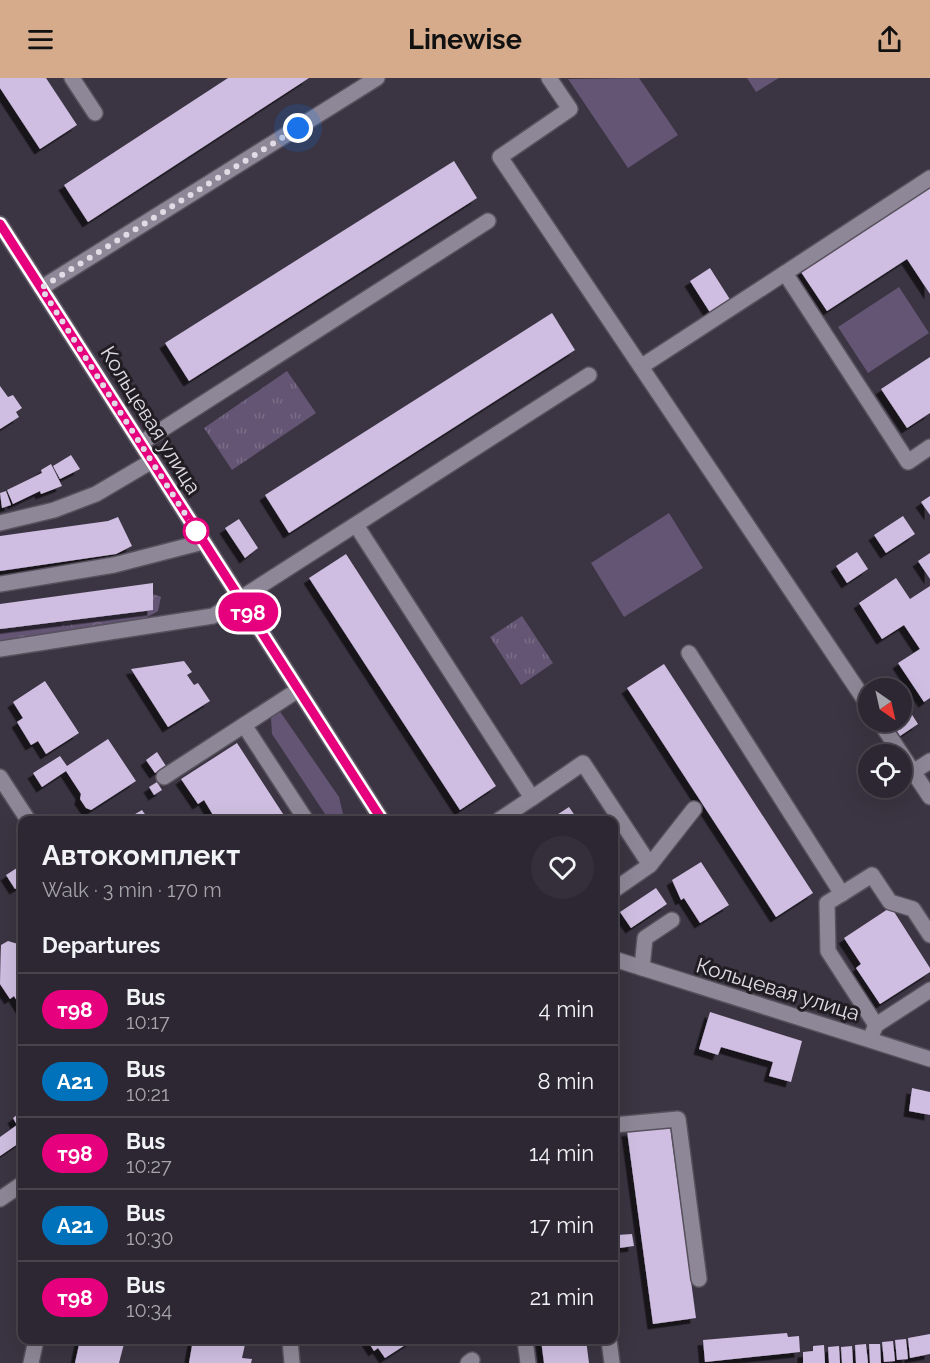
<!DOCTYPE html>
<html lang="en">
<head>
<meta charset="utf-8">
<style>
  :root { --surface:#2c2732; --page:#342f3a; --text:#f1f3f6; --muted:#a6a5ac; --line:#48444d; --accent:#d6ab8b }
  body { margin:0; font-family:Raleway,sans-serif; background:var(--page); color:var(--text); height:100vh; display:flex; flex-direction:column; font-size:22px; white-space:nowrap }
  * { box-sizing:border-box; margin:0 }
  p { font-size:20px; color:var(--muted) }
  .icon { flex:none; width:33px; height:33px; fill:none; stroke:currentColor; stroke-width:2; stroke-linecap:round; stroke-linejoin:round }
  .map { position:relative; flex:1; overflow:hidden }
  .details { position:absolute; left:18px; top:738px; width:600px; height:528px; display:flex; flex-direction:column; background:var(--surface); border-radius:12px; box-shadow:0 6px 24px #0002,0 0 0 2px var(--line) }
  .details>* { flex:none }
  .badge { padding:0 12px; border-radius:20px; font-size:21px; line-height:39px }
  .needle { width:39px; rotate:146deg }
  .tools { position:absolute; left:858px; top:600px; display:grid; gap:12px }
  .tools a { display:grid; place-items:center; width:54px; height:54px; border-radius:50%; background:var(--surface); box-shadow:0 6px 24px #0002,0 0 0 2px var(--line); font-size:30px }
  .you { position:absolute; width:30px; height:30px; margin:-15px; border:4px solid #fff; border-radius:50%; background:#1a73e8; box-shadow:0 0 0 9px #1a73e833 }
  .map>.badge { position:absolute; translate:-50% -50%; box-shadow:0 0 0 3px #fff }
  h2 { padding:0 24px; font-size:22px; line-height:54px }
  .round { display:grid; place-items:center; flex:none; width:63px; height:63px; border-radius:32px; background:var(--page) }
  .head { display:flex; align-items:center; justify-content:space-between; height:102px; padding:0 24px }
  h1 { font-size:28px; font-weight:700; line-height:45px }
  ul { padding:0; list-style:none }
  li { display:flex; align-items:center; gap:18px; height:72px; padding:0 24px; border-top:2px solid var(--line) }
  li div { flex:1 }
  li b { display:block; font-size:22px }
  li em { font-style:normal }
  li .badge { min-width:66px; font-weight:700; text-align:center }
  header { display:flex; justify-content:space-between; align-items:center; height:78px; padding:0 24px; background:var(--accent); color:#111; font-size:27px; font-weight:700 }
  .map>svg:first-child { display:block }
  .grass { fill:#645574 }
  .forest { fill:url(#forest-crowns) }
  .park { fill:url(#park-tufts) }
  .building { fill:#cfbee1; filter:url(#shadow) }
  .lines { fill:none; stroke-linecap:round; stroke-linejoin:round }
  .minor-casing { stroke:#57515d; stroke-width:18 }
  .minor { stroke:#8e8797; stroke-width:15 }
  .line-casing { stroke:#fff; stroke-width:14 }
  .line { stroke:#e6007e; stroke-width:9 }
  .walk { stroke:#e0dbe4; stroke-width:6; stroke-dasharray:0 10.8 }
  .stop-dot { fill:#fff; stroke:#e6007e; stroke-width:3 }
  .labels { text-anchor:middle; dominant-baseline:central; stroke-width:6; stroke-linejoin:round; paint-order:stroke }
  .street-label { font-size:21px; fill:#e0dbe4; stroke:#201d23 }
</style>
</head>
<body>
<header><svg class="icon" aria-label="menu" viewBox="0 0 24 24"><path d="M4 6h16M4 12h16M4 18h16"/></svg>Linewise<svg class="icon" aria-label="share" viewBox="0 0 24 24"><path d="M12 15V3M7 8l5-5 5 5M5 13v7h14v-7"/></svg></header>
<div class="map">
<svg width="930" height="1285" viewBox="0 0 930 1285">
  <defs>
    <pattern id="forest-crowns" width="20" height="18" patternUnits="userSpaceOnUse" patternTransform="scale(1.5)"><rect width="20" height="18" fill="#645574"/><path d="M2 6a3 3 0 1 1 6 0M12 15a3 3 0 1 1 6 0" fill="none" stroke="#7a6d88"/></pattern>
    <pattern id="park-tufts" width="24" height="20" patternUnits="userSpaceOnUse" patternTransform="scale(1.5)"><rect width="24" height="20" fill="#645574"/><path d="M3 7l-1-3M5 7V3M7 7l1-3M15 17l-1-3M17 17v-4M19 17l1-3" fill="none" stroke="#7a6d88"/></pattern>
    <filter id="shadow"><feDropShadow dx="-5.5" dy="5.5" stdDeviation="0" flood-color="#0009"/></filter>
  </defs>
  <rect width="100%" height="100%" fill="#3b3442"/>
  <g class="grass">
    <polygon points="639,0 678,57 628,90 568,1"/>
    <polygon points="747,0 779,0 756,14"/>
    <polygon points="899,209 929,255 868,295 838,249"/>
    <polygon points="669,435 703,490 624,539 591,485"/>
    <polygon points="279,632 339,719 344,740 329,742 272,656 271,640"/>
  </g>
  <path class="forest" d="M 142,512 L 161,519 L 158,533 C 130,553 38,560 0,566 L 0,533 Z"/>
  <g class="park">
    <polygon points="287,293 316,335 232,392 204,350"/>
    <polygon points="522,538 553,585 521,607 490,559"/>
  </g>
  <g class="building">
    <polygon points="0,0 46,0 77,47 40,71 0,10"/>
    <polygon points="228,0 309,0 88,144 64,107"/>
    <polygon points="454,83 477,120 189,303 165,265"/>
    <polygon points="930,106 930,216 907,181 827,233 799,191"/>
    <polygon points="710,190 731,223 711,236 690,203"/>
    <polygon points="552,235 575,272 289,455 265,417"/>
    <polygon points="930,279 930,335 907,350 881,311"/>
    <polygon points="0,308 8,319 13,317 22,330 16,334 19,339 0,351"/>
    <polygon points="71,377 80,391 60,401 53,388"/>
    <polygon points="51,386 62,408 41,416 40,413 13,426 7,412 42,395 41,392"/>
    <polygon points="6,413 11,427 2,430 0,415"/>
    <polygon points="930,418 930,437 921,424"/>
    <polygon points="903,438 915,456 886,475 874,457"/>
    <polygon points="118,439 132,468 116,476 0,493 0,458 108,443"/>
    <polygon points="239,441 258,470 245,480 225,450"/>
    <polygon points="857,474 868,491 847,505 836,488"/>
    <polygon points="930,475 930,501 918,483"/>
    <polygon points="346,476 496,708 460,732 309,500"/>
    <polygon points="896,500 910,521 930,508 930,620 924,624 898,585 920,571 904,547 882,561 859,525"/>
    <polygon points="153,505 153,532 0,551 0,526"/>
    <polygon points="184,583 192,594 187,597 194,607 198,605 210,623 168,649 131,591"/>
    <polygon points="664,586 813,815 776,839 627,610"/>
    <polygon points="45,603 79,655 46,676 38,663 31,667 17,644 23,640 13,624"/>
    <polygon points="909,632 918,646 900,658 891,644 902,644 902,637"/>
    <polygon points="108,661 136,703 91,732 86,730 80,721 81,716 66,693 42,709 33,695 60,678 67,688"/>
    <polygon points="237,665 287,742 216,742 204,722 198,726 181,701"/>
    <polygon points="157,674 166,688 155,695 146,682"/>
    <polygon points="157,704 162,712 154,717 149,709"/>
    <polygon points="569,729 578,742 549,742"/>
    <polygon points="142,732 149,742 125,742"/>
    <polygon points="701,784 729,827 700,845 684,820 681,822 672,802"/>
    <polygon points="20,788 22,807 15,811 6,797"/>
    <polygon points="656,810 667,826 631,850 620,834"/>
    <polygon points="891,829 930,890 930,894 880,926 856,890 861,886 844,860"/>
    <polygon points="8,863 18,866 22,863 22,931 14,918 10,921 0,906 1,867"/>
    <polygon points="710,934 802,963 791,1004 769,998 773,984 721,969 718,977 699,971"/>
    <polygon points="912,1010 930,1014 930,1037 909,1033"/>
    <polygon points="22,1033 22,1063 0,1078 0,1059 17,1047 13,1040"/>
    <polygon points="670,1048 696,1240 653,1246 627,1053"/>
    <polygon points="632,1156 634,1168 619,1170 617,1157"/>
    <polygon points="787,1255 788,1259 799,1258 800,1274 705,1284 703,1262"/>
    <polygon points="930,1256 930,1276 910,1280 908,1260"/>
    <polygon points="906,1261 908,1281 897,1282 895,1262"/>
    <polygon points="80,1262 125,1262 119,1285 75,1285"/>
    <polygon points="193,1262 246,1262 242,1280 252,1281 251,1285 189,1285"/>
    <polygon points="367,1262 413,1262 385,1280 378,1270 374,1273"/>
    <polygon points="541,1262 586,1262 589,1285 544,1285"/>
    <polygon points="893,1263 895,1283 884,1284 882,1264"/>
    <polygon points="866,1266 868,1285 856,1285 855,1267"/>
    <polygon points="869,1266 880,1266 881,1285 870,1285"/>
    <polygon points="824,1267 825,1285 803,1285 803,1274 813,1273 813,1268"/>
    <polygon points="839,1268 840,1285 829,1285 828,1269"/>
    <polygon points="852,1268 853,1285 842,1285 841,1269"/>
  </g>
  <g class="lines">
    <g class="minor-casing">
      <g id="minor">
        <polyline points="72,0 95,35"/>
        <polyline points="549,0 570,31 500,79 868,627"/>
        <polyline points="930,100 785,195 908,384 930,369"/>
        <polyline points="0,146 382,742"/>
        <polyline points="41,210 377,0"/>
        <polyline points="642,288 785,195"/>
        <polyline points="141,365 488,143"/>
        <polyline points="0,445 54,432 96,416 152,383"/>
        <polyline points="356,447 532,720 499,742"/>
        <polyline points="0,506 114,487 203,464"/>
        <polyline points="0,571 213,538 589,297"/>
        <polyline points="689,575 842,816"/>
        <polyline points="880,644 930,719"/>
        <polyline points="244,647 306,742"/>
        <polyline points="913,694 930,683"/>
        <polyline points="0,699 28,742"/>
        <polyline points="164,699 298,612"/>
        <polyline points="532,720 583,685 650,787"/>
        <polyline points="614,812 650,787 694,731"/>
        <polyline points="614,881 930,981"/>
        <polyline points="642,890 645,860 672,842"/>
        <polyline points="876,947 828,873 827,825 872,797 890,824 913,831 930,857"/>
        <polyline points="872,956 876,947 930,912"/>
        <polyline points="614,1047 678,1041 699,1201"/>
        <polyline points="0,1121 22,1106"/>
        <polyline points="290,1262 292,1285"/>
        <polyline points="525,1262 528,1285"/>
        <polyline points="609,1262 612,1285"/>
        <polyline points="31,1285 36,1262"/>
        <polyline points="468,1285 472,1282"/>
      </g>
    </g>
    <use href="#minor" class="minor"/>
  </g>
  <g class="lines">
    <g class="line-casing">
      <polyline id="line" points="0,146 382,742"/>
    </g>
    <use href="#line" class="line"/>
    <polyline class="walk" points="196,453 41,210 298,50"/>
  </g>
  <circle class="stop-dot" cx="196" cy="453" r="12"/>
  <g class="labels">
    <g class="street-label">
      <text transform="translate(151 342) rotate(58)">Кольцевая улица</text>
      <text transform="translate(778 911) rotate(17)">Кольцевая улица</text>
    </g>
  </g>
</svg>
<div class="tools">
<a><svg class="needle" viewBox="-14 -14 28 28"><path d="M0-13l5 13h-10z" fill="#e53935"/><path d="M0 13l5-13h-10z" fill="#a6a5ac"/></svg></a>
<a><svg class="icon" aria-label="locate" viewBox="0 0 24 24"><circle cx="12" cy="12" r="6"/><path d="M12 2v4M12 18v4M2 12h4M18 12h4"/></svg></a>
</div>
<div class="you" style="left:298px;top:50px"></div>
<b class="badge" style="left:248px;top:534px;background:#e6007e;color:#fff">т98</b>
<section class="details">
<div class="head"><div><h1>Автокомплект</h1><p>Walk · 3 min · 170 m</p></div><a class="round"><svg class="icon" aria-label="heart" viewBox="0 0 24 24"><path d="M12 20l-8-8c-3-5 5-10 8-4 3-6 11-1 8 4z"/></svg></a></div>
<h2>Departures</h2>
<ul>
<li><span class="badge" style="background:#e6007e;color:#fff">т98</span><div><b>Bus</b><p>10:17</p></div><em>4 min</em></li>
<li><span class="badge" style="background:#0072bc;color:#fff">А21</span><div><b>Bus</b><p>10:21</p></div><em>8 min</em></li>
<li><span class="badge" style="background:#e6007e;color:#fff">т98</span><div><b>Bus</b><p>10:27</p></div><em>14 min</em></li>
<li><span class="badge" style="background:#0072bc;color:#fff">А21</span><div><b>Bus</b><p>10:30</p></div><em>17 min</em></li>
<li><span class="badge" style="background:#e6007e;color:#fff">т98</span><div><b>Bus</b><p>10:34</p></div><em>21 min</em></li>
</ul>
</section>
</div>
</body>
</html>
